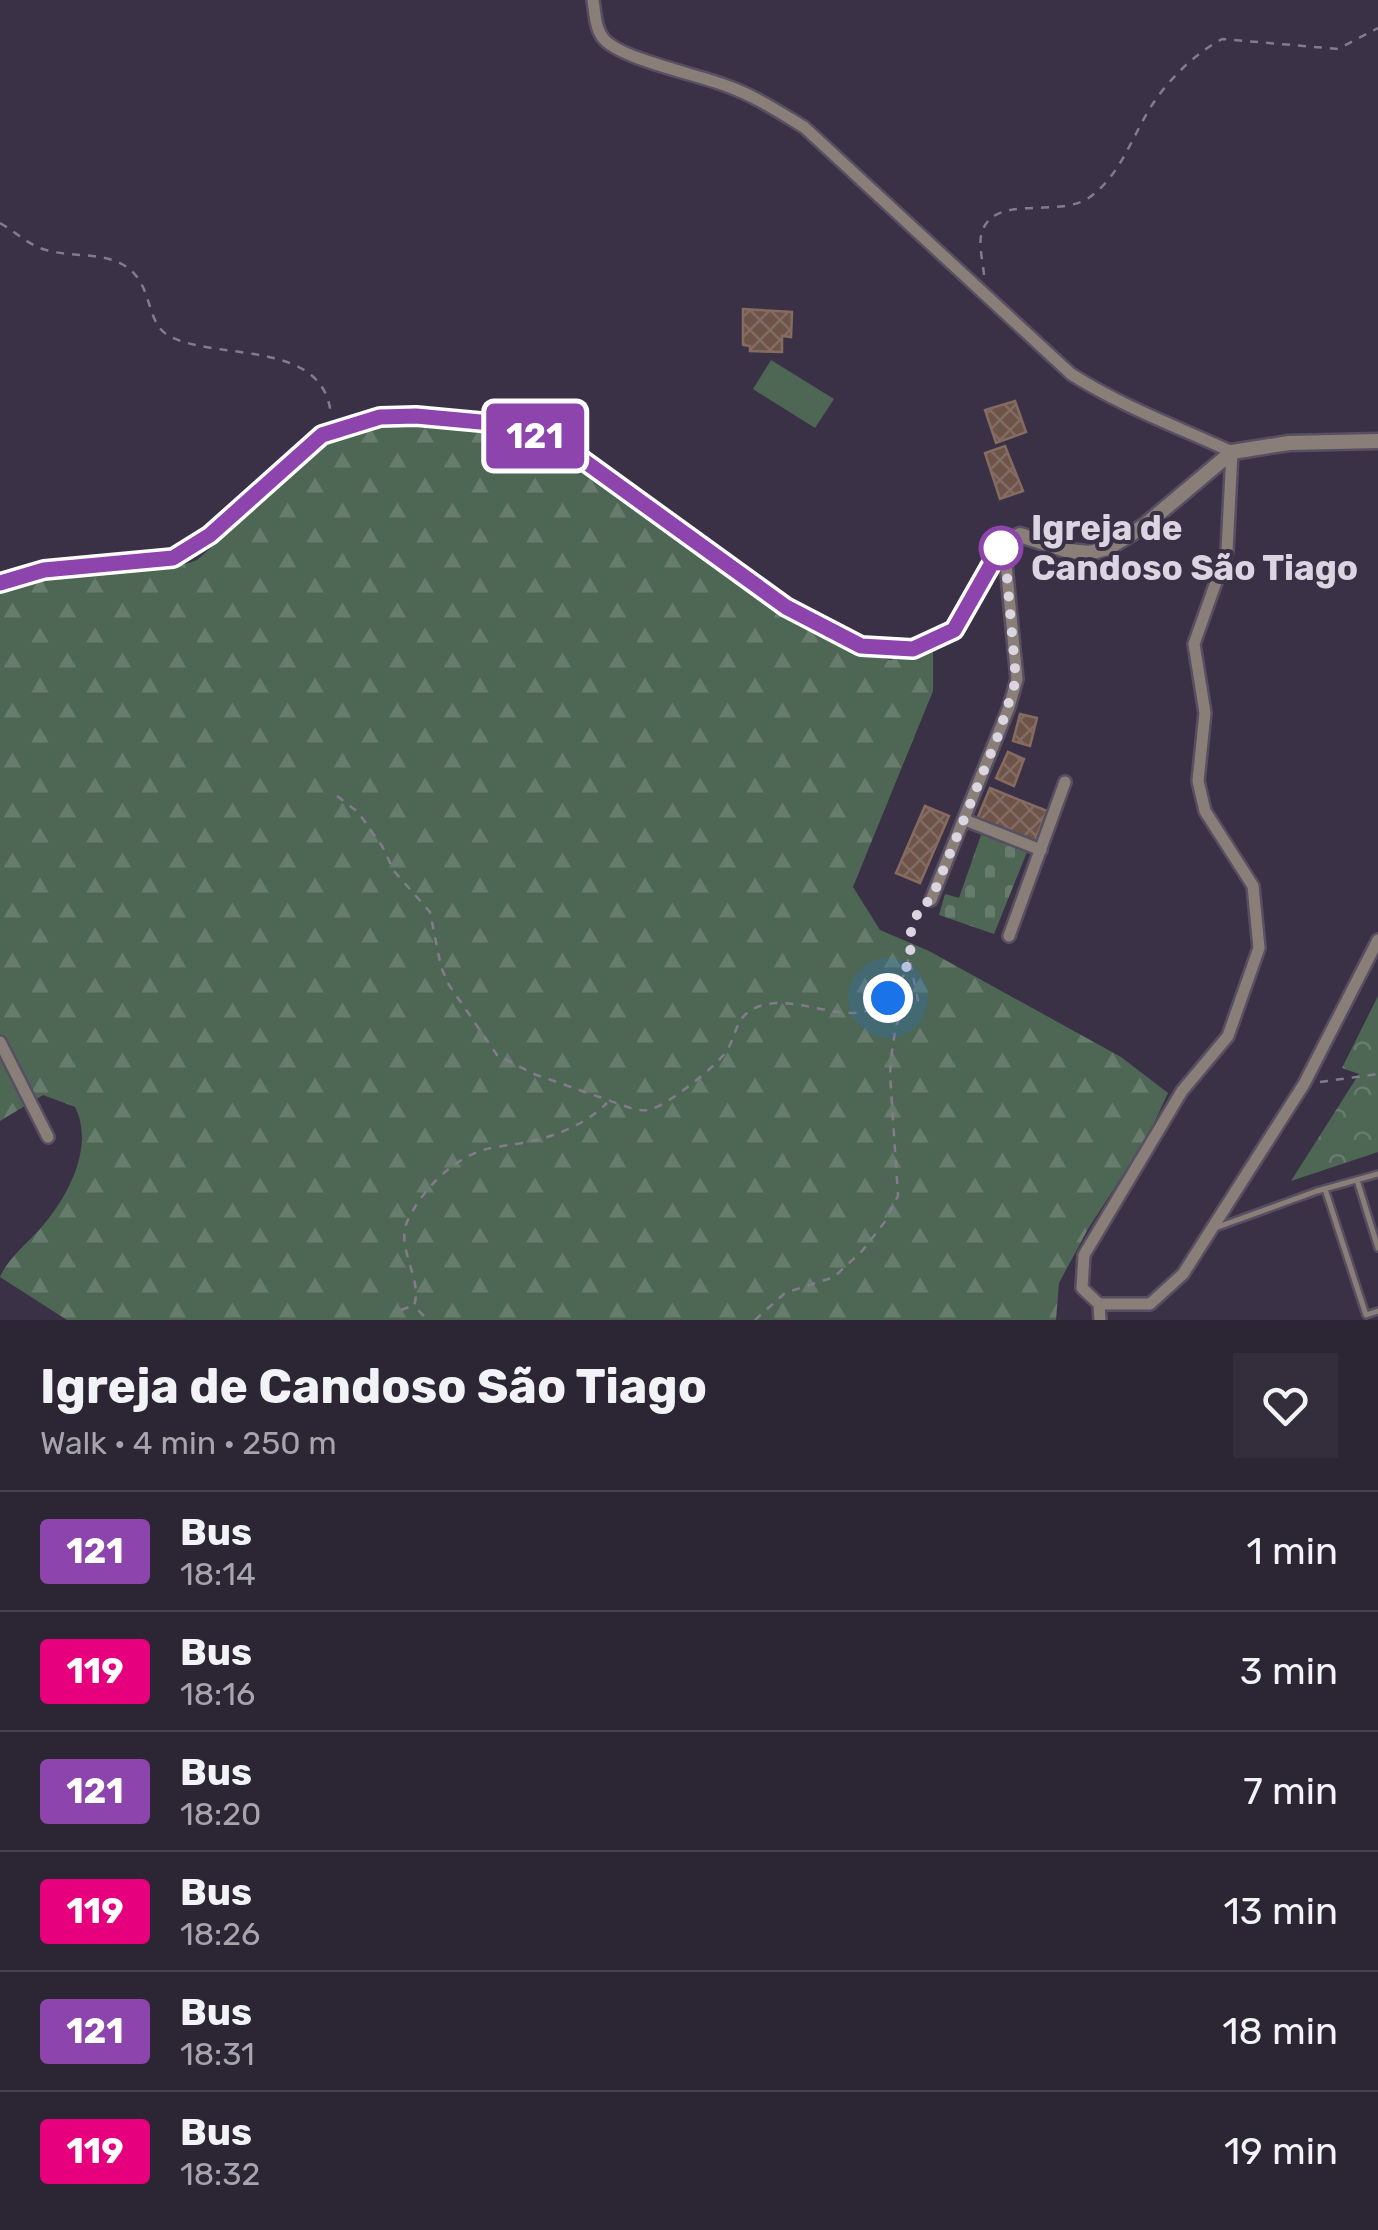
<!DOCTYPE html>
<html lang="en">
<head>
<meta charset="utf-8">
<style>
  :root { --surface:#2c2534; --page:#342d3c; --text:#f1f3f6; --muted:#a6a5ac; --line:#48424f }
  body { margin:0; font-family:Rubik,sans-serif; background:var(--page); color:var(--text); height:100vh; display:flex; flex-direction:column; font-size:38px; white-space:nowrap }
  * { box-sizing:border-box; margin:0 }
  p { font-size:32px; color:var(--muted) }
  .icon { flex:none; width:55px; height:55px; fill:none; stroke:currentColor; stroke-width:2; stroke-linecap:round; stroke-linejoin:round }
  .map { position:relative; height:1320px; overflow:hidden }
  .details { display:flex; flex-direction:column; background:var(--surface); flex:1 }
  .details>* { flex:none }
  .badge { padding:0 20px; border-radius:8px; font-size:35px; line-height:65px }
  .you { position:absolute; width:50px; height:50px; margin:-25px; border:8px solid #fff; border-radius:50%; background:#1a73e8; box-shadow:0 0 0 15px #1a73e833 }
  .map>.badge { position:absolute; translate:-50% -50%; box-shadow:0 0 0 5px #fff }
  .round { display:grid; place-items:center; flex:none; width:105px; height:105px; border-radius:0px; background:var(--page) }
  .head { display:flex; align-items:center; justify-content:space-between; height:170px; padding:0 40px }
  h1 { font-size:48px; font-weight:700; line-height:75px }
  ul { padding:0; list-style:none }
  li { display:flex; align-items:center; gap:30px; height:120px; padding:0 40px; border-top:2px solid var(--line) }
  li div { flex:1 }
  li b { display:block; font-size:38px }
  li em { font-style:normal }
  li .badge { min-width:110px; font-weight:700; text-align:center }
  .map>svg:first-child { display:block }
  .forest { fill:url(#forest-firs) }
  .cemetery { fill:url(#cemetery-stones) }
  .park { fill:url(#park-crowns) }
  .pitch { fill:#4e6755 }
  .building { fill:url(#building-cross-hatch); stroke:#866b60; stroke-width:2.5 }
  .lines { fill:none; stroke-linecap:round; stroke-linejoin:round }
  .service-casing { stroke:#584f62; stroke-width:10 }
  .minor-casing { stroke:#584f62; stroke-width:16 }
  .tertiary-casing { stroke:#584f62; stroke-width:19 }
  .path { stroke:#837b8c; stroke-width:2.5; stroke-dasharray:8 8; stroke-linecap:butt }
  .service { stroke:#8a7f78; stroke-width:5 }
  .minor { stroke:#8a7f78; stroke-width:11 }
  .tertiary { stroke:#8a7f78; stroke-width:14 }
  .line-casing { stroke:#fff; stroke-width:22 }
  .line { stroke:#8e44ad; stroke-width:15 }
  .walk { stroke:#dbd5e2; stroke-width:10; stroke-dasharray:0 18 }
  .stop-dot { fill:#fff; stroke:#8e44ad; stroke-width:5 }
  .labels { text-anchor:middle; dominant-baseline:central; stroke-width:8; stroke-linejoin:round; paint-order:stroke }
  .stop-label { font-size:35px; font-weight:bold; fill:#dbd5e2; stroke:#3b3146; text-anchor:start }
</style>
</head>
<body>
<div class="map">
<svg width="1378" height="1320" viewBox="0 0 1378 1320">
  <defs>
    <pattern id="forest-firs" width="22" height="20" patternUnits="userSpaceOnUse" patternTransform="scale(2.5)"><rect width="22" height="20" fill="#4e6755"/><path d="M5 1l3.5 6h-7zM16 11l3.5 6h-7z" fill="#677c6d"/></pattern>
    <pattern id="cemetery-stones" width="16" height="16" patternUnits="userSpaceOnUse" patternTransform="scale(2.5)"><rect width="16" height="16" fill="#4e6755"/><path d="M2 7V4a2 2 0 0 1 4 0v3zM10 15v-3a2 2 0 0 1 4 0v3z" fill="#677c6d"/></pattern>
    <pattern id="park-crowns" width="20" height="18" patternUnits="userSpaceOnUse" patternTransform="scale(2.5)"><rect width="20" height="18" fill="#4e6755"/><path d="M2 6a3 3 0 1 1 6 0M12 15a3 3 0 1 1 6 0" fill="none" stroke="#677c6d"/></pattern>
    <pattern id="building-cross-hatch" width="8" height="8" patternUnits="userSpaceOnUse" patternTransform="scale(2.5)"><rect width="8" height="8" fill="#6d5348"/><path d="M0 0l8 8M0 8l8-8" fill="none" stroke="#816b62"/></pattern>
  </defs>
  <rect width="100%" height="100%" fill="#3b3146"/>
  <path class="forest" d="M 439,425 L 508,434 L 570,460 L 771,607 L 843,646 L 890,660 L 933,650 L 933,691 L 853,887 L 880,930 L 929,951 L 1121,1057 L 1168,1093 L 1147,1138 L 1088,1229 L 1059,1283 L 1056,1320 L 67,1320 L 0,1277 C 7,1260 27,1243 40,1229 C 68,1197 95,1147 75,1107 L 43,1095 L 0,1121 L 0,589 C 29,581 56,574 86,572 C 124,569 161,574 197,560 L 328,444 L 382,427 Z"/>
  <polygon class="cemetery" points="981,835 1027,852 994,934 939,915 945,894 959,898"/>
  <polygon class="park" points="1378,996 1378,1152 1291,1181 1359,1074 1342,1068"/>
  <polygon class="pitch" points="771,360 834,399 815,428 753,389"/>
  <g class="building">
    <polygon points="743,309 792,312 791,337 782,336 782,352 750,351 750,346 743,345"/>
    <polygon points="1015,401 1026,432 996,443 985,410"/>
    <polygon points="1005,446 1023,491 1000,499 985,453"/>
    <polygon points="1020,714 1037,718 1030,746 1013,741"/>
    <polygon points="1008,752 1024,759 1014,786 996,778"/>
    <polygon points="990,788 1047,811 1034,842 977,819"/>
    <polygon points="925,806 949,816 920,883 896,873"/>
  </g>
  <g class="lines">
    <g class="service-casing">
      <g id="service">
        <polyline points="1357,1180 1378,1248"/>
        <polyline points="1325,1189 1366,1315 1378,1311"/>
        <polyline points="1215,1228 1317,1191 1378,1174"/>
      </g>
    </g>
    <g class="minor-casing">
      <g id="minor">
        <path d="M 593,0 C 595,12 595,28 603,38 C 619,59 700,75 727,86 C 755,96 779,112 804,127 L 1071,374 C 1121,406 1178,427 1232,452 L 1227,551 L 1194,644 L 1205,713 L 1198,781 L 1205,811 L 1253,886 L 1259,948 L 1228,1036 L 1182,1091 L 1084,1255 L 1082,1288 L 1099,1304 L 1100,1320"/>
        <polyline points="965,820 1041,850"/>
        <polyline points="931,900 1009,707 1017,679 1004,543"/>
        <polyline points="1009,936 1065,782"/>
        <polyline points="0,1042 48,1137"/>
        <polyline points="1099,1304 1150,1304 1183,1274 1304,1084 1378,940"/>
      </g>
    </g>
    <g class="tertiary-casing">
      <polyline id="tertiary" points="0,583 45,569 173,559 210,535 321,435 380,417 416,416 502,424 569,450 785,607 861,646 913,649 954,630 1004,543 1020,535 1069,551 1089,553 1108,548 1144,526 1232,452 1289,443 1378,441"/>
    </g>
    <g class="path">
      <path d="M 0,223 C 16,232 28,245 46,250 C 72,258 106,251 128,268 C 154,287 145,325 171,337 C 221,361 324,339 331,415"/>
      <path d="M 984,275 C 983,263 979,247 981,236 C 990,191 1058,220 1090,197 C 1122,174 1133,133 1154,102 C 1171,77 1196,53 1222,39 L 1338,49 L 1378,28"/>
      <path d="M 337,796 L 358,812 L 382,846 L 394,871 L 430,912 L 441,967 L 449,985 L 497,1055 L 534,1074 L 636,1110 C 641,1110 646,1111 651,1109 C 668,1105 715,1067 725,1053 C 737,1037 734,1019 753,1009 C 795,987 850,1035 888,999 C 914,974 908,936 921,906"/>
      <polyline points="1320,1082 1378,1074"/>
      <polyline points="401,1310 412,1306"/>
      <path d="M 424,1316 L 414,1306 C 423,1279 396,1249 407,1222 C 420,1193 448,1163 478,1152 C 489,1147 504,1146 516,1144 C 551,1138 581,1128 607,1103"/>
      <polyline points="755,1320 785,1293 834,1277 862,1251 884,1223 898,1196 890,1074 892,1051 896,1025 904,1012 918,1000 910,962"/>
    </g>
    <use href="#service" class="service"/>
    <use href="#minor" class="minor"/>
    <use href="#tertiary" class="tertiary"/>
  </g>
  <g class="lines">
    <g class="line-casing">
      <polyline id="line" points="0,583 44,570 173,558 210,535 322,435 380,417 416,416 502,424 569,450 786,607 861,646 913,649 954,630 1004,542"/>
    </g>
    <use href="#line" class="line"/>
    <polyline class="walk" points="888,998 910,961 911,932 920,906 931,900 998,736 1016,680 1004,542 1001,548"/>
  </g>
  <circle class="stop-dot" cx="1001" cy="548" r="20"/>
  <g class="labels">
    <g class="stop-label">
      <text x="1031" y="528">Igreja de<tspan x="1031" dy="40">Candoso São Tiago</tspan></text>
    </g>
  </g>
</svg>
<div class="you" style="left:888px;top:998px"></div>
<b class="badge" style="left:535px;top:436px;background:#8e44ad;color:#fff">121</b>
</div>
<section class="details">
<div class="head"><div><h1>Igreja de Candoso São Tiago</h1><p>Walk · 4 min · 250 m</p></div><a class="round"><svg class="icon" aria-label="heart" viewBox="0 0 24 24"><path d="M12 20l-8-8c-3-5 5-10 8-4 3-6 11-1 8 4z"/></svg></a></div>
<ul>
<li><span class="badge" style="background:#8e44ad;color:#fff">121</span><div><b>Bus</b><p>18:14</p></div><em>1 min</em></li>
<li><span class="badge" style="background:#e6007e;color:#fff">119</span><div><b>Bus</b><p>18:16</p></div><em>3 min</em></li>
<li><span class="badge" style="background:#8e44ad;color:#fff">121</span><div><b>Bus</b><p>18:20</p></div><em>7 min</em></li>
<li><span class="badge" style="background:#e6007e;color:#fff">119</span><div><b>Bus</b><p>18:26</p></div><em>13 min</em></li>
<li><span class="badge" style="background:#8e44ad;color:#fff">121</span><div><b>Bus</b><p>18:31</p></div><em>18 min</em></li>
<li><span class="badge" style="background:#e6007e;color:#fff">119</span><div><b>Bus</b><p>18:32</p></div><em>19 min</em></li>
</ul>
</section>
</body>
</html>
